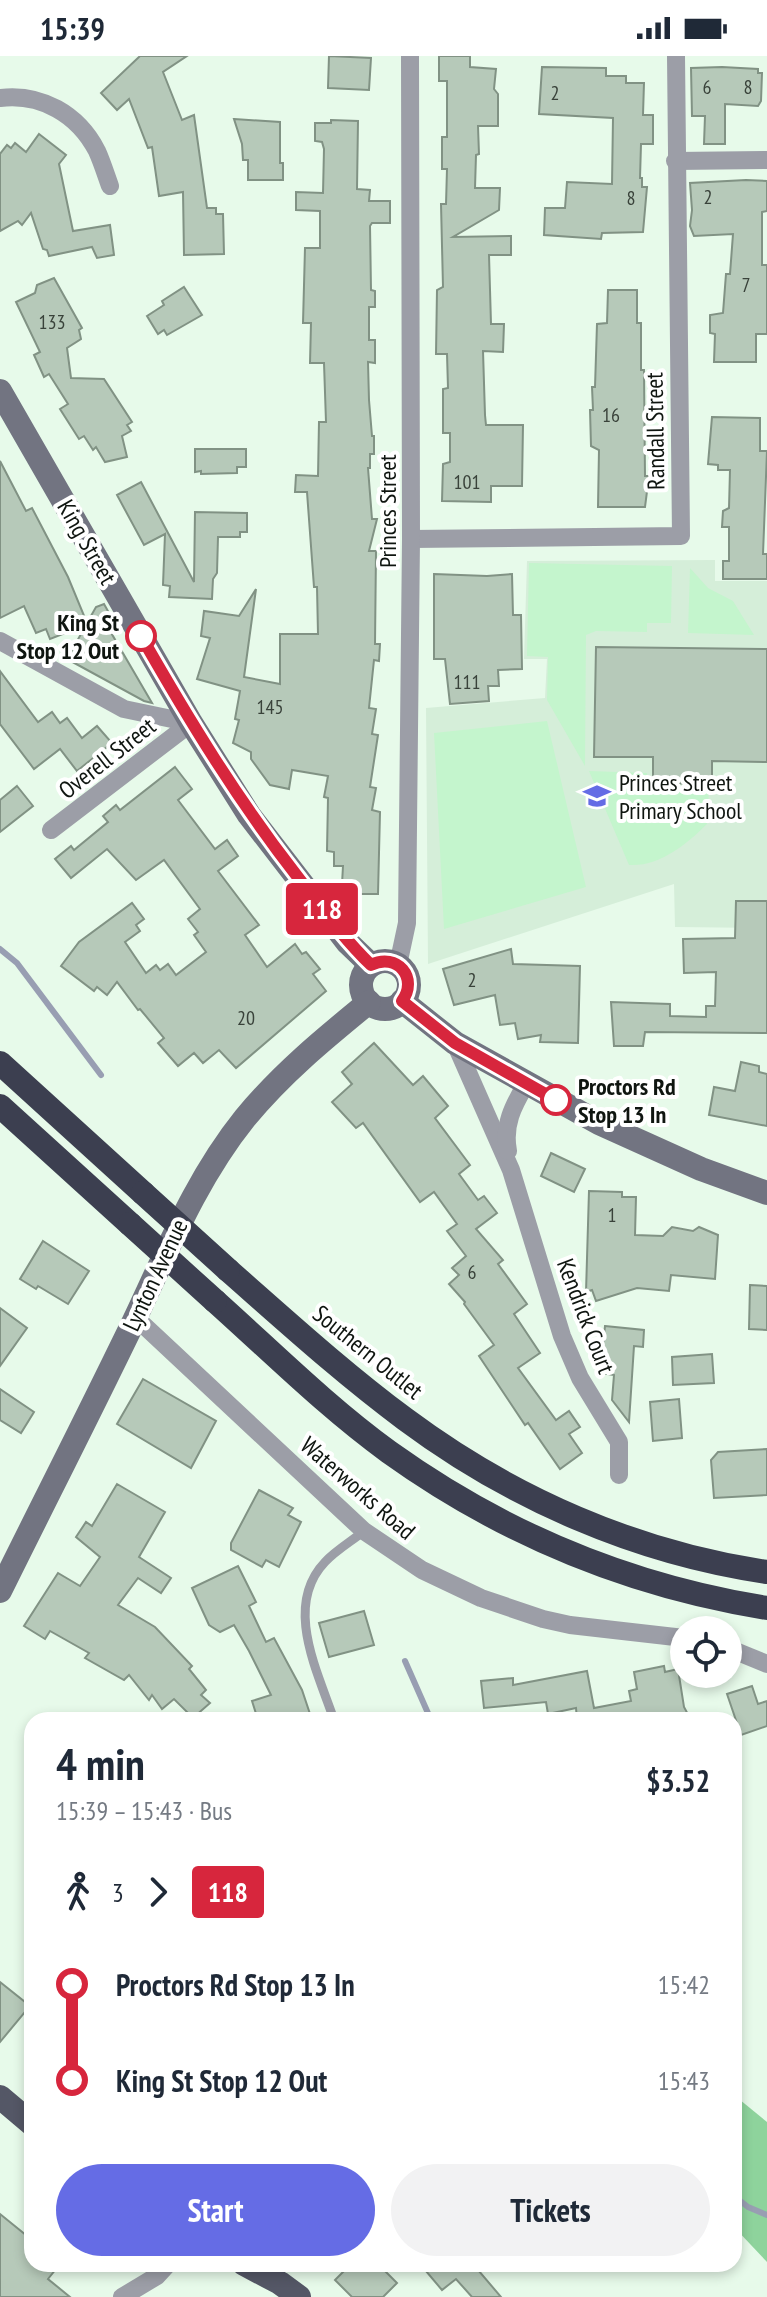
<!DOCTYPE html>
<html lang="en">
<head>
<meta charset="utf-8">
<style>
  :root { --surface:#fff; --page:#f2f2f3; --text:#1f2937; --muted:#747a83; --accent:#656ce5 }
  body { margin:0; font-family:"PT Sans Narrow",sans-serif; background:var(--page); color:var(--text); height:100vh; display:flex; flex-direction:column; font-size:30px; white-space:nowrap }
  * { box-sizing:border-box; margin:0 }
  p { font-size:26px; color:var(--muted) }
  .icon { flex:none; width:44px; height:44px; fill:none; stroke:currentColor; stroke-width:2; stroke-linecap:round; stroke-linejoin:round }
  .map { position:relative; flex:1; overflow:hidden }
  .panel { position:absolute; left:24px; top:1656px; width:718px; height:560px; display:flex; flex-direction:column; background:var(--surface); border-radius:24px; box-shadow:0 4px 12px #0003 }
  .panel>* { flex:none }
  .badge { padding:0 16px; border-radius:6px; font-size:28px; line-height:52px }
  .buttons { position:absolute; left:670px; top:1560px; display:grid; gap:16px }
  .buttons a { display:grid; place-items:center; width:72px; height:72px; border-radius:50%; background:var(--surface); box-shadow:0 4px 12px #0003; font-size:40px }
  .map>.badge { position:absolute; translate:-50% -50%; box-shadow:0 0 0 4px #fff }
  .legs { display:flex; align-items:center; gap:12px; height:88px; padding:0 32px; font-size:26px }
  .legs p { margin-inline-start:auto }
  .summary { display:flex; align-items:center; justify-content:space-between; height:136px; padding:0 32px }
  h1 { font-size:44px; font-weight:800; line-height:60px }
  .action { display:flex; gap:16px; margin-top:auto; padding:16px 32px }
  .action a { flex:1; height:92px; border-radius:48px; background:var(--accent); color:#fff; font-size:32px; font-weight:800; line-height:92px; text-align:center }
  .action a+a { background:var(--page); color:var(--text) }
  ul { padding:0 32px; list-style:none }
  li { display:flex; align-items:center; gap:28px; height:96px; font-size:30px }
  li i { display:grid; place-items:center; width:12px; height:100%; margin:0 10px; background:currentColor }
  li i::after { content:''; width:20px; height:20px; margin:-10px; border:6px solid; border-radius:50%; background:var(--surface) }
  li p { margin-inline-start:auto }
  li:first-child i { background:linear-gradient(#0000 50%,currentColor 0) }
  li:last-child i { background:linear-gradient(currentColor 50%,#0000 0) }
  .status { display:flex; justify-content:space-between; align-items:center; height:56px; padding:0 40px; background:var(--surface); direction:ltr }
  .status svg { height:22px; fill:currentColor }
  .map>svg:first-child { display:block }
  .built { fill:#d5eed9 }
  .green { fill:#c4f5cd }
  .forest { fill:#8ed39c }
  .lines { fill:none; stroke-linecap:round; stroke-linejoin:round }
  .stream { stroke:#989eb2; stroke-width:6 }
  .building { fill:#b6c9b9; stroke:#819284; stroke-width:2 }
  .lane { stroke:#9c9ea7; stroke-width:9 }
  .street { stroke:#9c9ea7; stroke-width:18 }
  .secondary { stroke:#727481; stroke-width:24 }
  .primary { stroke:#545766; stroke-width:24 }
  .highway { stroke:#3c3f50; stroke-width:24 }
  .highway-bridge { stroke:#3c3f50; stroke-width:24 }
  .line-1-casing { stroke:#fff; stroke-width:18 }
  .line-1 { stroke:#d7263d; stroke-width:12 }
  .stop-1-dot { fill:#fff; stroke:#d7263d; stroke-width:4 }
  .labels { text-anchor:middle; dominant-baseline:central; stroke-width:8; stroke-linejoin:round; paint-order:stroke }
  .number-label { font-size:20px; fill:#39423a }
  .street-label { font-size:24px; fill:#0f1510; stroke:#fff }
  .stop-label { font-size:24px; font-weight:bold; fill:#0f1510; stroke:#fff; text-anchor:end }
  .poi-label { font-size:24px; fill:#0f1510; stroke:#fff; text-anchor:start }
</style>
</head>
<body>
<div class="status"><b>15:39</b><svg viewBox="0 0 49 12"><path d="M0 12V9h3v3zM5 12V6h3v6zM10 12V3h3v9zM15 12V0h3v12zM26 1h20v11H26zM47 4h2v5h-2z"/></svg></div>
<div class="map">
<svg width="767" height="2241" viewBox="0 0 767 2241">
  <rect width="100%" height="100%" fill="#e7faea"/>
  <polygon class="built" points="715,504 715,525 767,525 767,872 675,871 674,828 428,908 426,652 545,642 547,603 524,603 527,505"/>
  <g class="green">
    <polygon points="529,507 672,510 671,567 647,567 647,576 596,575 586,579 585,710 547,644 548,601 527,600"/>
    <polygon points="690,512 708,532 733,545 754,579 688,577"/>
    <polygon points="547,665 586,831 444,873 434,677"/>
    <path d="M 589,715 L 647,717 L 648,731 L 709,733 L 707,768 C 687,788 659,811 629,809 Z"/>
  </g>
  <polygon class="forest" points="734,2039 767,2066 767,2206 734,2171"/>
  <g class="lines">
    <g class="stream">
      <polyline points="0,893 17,907 101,1019"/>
      <polyline points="405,1605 431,1664"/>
      <polyline points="734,2140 748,2151 767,2159"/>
    </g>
  </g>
  <g class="building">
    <polygon points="140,0 187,0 163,16 182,64 194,59 207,152 216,152 216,158 223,158 224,198 184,199 183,136 159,140 152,91 148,92 129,43 117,54 101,37"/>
    <polygon points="329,0 371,2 369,34 328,32"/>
    <polygon points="439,0 470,0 470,11 496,13 494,33 498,38 498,70 478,70 479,98 476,99 475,132 500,132 499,154 453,181 511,180 511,199 489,199 491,268 504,268 503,296 483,295 485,359 486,369 523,369 522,430 491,430 491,446 442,445 443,408 450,406 450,377 443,377 443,333 448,332 447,298 436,298 437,234 443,231 441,148 446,148 447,113 442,113 442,81 447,81 447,25 439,25"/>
    <polygon points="542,11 606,12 606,20 626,20 626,27 644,27 643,59 653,59 653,88 641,88 640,122 642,122 642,131 647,131 643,176 602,177 601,183 544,179 545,152 565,152 567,126 612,128 613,62 539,58"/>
    <polygon points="722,11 758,13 758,17 762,17 761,45 758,50 725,48 725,88 704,88 705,60 692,60 691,12"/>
    <polygon points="234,63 280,66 280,107 283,107 283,124 248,124 248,104 243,104 242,88"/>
    <polygon points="331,64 358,65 357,133 370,134 369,145 390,145 390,167 372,167 370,170 371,234 375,235 375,251 369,251 369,284 375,284 375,307 368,306 369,344 372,380 374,380 374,398 370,398 370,412 368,412 372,463 377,463 369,495 376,495 375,588 380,588 379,605 374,604 369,652 376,653 372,678 378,679 370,731 376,732 372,754 380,756 378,838 360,838 360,829 342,828 343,810 334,810 334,796 327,795 328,742 324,741 328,720 292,714 289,733 270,729 251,703 251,696 233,687 239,664 235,663 240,635 197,623 210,582 201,580 204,555 239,560 256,533 244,621 280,628 280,578 318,578 317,531 314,531 307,436 295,436 296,419 318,420 319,366 326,366 324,307 310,307 311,267 303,267 305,192 320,192 320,155 296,154 296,136 323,137 324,93 322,86 315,85 315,67 331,67"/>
    <polygon points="39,78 66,99 59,108 73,175 110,169 114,199 97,202 92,191 49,200 47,194 43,193 31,157 22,169 18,165 0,175 0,98 7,89 11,92 15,87 26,96"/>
    <polygon points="746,124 767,125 767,155 762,156 762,209 767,209 767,278 756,278 756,306 714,306 715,278 710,277 710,259 723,257 726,218 730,218 733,178 694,180 690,170 692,154 690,127"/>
    <polygon points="54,222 82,272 79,274 81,283 67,292 71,322 104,323 132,366 127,369 131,375 122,380 127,401 105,406 96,391 93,394 84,380 79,383 60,353 68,348 49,318 44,321 34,299 40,296 16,246 35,237 37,229"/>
    <polygon points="184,231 202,259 167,279 164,274 158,278 147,260 164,249 162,245"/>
    <polygon points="608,234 637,234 637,267 641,267 641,314 644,314 645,420 649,420 645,451 598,451 599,394 591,390 590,354 593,354 592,331 595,331 597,268 607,267"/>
    <polygon points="712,361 760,362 760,395 767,395 763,498 767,498 767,523 723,523 723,505 729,505 729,471 722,471 723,455 729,452 730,414 718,414 718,409 708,408"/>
    <polygon points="195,393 246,393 246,411 237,411 237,417 201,418 201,415 195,416"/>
    <polygon points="0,405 26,455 32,452 68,521 87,567 96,551 104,548 113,564 106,568 152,647 144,645 67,603 86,569 50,583 46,573 36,577 24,550 0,562"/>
    <polygon points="141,426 194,526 195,456 247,457 247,476 240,476 240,481 218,481 217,517 213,523 212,543 169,541 170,530 163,529 165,478 144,489 117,439"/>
    <polygon points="434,518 487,520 512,518 513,559 521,559 522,613 498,614 499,630 488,630 489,645 450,648 445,603 434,603"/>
    <polygon points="596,591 767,593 767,706 712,705 712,728 653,727 653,701 594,701"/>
    <polygon points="0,615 38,666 52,656 60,667 67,662 82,682 97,670 112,687 77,715 60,693 34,713 0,668"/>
    <polygon points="175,711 192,733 178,744 215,793 227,784 238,800 218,815 259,869 245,879 267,911 295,888 302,898 306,896 320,913 313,918 326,935 236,1012 219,994 203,1007 194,997 178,1010 158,987 164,982 140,953 138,954 117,926 107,939 97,931 94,935 61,910 79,886 132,847 144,863 136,869 140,875 125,886 146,917 156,909 160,914 168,908 176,919 206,896 194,879 198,876 188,863 200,853 164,804 136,824 107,793 71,822 55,803 71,790 74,794 108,766 103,760 116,749 120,754"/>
    <polygon points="17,730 33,750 0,776 0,744"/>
    <polygon points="736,845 767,845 767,977 645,976 643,990 614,990 611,946 670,948 670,960 706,961 706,950 715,950 716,916 684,917 683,883 735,882"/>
    <polygon points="511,893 513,908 580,910 578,987 540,986 541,979 518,983 515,967 500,969 495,939 454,949 443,913"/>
    <polygon points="374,987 413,1029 423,1020 448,1050 435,1062 470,1109 459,1118 478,1144 484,1140 497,1157 476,1173 503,1204 498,1208 527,1248 514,1258 540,1297 518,1312 556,1364 569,1355 580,1371 569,1378 582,1397 560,1413 528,1367 525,1369 479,1300 494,1289 464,1248 465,1246 449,1228 459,1219 452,1212 466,1200 447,1175 457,1168 434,1136 420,1146 363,1067 356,1072 332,1046 352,1028 342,1016"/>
    <polygon points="741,1006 759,1010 759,1016 767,1018 767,1070 709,1059 714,1031 735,1035"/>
    <polygon points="551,1097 585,1113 574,1136 541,1120"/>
    <polygon points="589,1135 622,1136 622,1141 636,1141 635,1179 663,1180 672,1171 693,1175 699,1171 718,1179 715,1223 671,1219 669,1235 637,1232 596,1245 592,1234 586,1236"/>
    <polygon points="43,1185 89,1215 68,1248 38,1230 36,1233 20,1223"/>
    <polygon points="750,1229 767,1230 767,1274 749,1273"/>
    <polygon points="0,1252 27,1272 0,1310"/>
    <polygon points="605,1270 644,1274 643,1291 634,1290 629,1366 612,1344 614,1319 600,1317"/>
    <polygon points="712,1298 714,1327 673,1329 672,1301"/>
    <polygon points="143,1323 216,1365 191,1412 117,1368"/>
    <polygon points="0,1333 34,1356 21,1377 0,1364"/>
    <polygon points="679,1343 682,1382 653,1385 650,1346"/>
    <polygon points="767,1393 767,1439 714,1442 711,1404 718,1396"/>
    <polygon points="117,1428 165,1456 139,1501 171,1522 161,1537 138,1522 118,1549 155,1571 192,1610 189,1613 206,1634 201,1639 210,1647 193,1662 174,1643 162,1653 152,1639 149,1644 129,1619 124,1624 85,1602 89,1597 50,1575 45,1583 24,1570 58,1517 80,1530 100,1501 76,1481 86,1466 92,1470"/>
    <polygon points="259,1434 293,1452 288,1459 301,1466 279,1511 266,1504 262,1511 231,1494 231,1487"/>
    <polygon points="238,1510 256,1546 249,1550 266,1586 274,1582 302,1634 312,1664 258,1664 252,1645 271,1639 249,1595 234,1569 220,1576 209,1569 192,1532"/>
    <polygon points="364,1555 374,1589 329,1601 319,1567"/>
    <polygon points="664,1610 665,1616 678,1613 684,1651 691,1664 577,1664 576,1652 548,1658 546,1646 484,1652 481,1625 513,1622 513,1629 587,1615 594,1652 631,1645 629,1635 637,1633 634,1616"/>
    <polygon points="752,1630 758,1648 767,1645 767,1670 741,1679 727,1638"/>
    <polygon points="0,1926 30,1950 0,1986"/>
    <polygon points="0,2158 32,2184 32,2208 60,2208 48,2223 70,2241 0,2241"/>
    <polygon points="351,2208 378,2208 397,2227 383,2241 352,2241 335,2224"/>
    <polygon points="420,2208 473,2208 501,2241 472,2241 456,2223 442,2234"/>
  </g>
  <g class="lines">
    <path class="lane" d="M 334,1664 C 318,1616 283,1550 325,1506 C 336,1494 352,1485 364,1475"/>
    <g class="street">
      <path d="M 0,42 C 41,37 78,58 97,95 C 102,106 106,119 110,130"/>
      <polyline points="675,105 767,104"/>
      <polyline points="411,483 681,480 676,0"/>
      <polyline points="0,585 124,653 191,667"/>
      <polyline points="51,774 191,667"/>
      <polyline points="398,909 407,867 411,483 410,0"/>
      <polyline points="455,987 511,1114 562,1280 580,1322 619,1386 619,1419"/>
      <path d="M 508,1095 C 503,1069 513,1050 526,1028"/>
      <polyline points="135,1261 364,1475 422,1514 481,1542 543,1563 570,1569 684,1582"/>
      <polyline points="728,1592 767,1608"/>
      <polyline points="122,2241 157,2220 168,2208"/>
    </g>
    <g class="secondary">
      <polyline points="0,335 191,667 249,759 347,886 371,909"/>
      <circle cx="385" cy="929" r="24"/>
      <polyline points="402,945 455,987 599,1067 701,1113 767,1137"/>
      <path d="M 0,1535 C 44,1446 89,1358 132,1269 C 166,1198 195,1124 245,1062 C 282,1017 325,982 369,946"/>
    </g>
    <g class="primary">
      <polyline points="0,2041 32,2068"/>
      <polyline points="244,2208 280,2227 299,2241"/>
    </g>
    <g class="highway">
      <polyline points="0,1007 143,1137"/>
      <polyline points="0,1050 130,1168"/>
      <path d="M 228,1214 C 286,1265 343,1317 405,1363 C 511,1442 636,1497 767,1516"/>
      <path d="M 215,1245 C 272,1296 327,1351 389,1396 C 502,1477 629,1530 767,1552"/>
    </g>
    <g class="highway-bridge">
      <polyline points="143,1137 228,1214"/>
      <polyline points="130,1168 215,1245"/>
    </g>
  </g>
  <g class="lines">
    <g class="line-1-casing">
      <path id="line-1" d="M 141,580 C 189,664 237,743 297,820 C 321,851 343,882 371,909 C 397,896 419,922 402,945 L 455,987 L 556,1044"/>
    </g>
    <use href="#line-1" class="line-1"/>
  </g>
  <defs>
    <g id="school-bare" transform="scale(2.16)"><path d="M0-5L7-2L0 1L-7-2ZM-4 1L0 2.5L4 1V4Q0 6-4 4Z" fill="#656ce5" stroke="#fff" stroke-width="2.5" paint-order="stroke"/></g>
  </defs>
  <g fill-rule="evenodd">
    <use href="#school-bare" x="597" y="740"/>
  </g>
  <g class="stop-1-dot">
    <circle cx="141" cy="580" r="14"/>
    <circle cx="556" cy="1044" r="14"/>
  </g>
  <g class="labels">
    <g class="number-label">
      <text x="707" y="31">6</text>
      <text x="748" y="31">8</text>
      <text x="555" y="37">2</text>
      <text x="708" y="141">2</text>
      <text x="631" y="142">8</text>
      <text x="746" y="229">7</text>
      <text x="52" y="266">133</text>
      <text x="611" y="359">16</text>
      <text x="467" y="426">101</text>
      <text x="467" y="626">111</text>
      <text x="270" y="651">145</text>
      <text x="472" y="924">2</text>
      <text x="246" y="962">20</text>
      <text x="612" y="1159">1</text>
      <text x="472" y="1216">6</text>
    </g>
    <g class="street-label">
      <text transform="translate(655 375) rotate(-91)">Randall Street</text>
      <text transform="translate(387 455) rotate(-90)">Princes Street</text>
      <text transform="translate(87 486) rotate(60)">King Street</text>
      <text transform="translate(107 702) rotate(-38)">Overell Street</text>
      <text transform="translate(155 1219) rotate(-65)">Lynton Avenue</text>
      <text transform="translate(586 1260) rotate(69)">Kendrick Court</text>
      <text transform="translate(368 1296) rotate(39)">Southern Outlet</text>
      <text transform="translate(358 1432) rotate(41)">Waterworks Road</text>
    </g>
    <g class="stop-label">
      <text x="119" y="566">King St<tspan x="119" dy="28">Stop 12 Out</tspan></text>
      <text x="578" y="1030" text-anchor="start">Proctors Rd<tspan x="578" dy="28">Stop 13 In</tspan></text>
    </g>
    <g class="poi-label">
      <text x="619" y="726">Princes Street<tspan x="619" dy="28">Primary School</tspan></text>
    </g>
  </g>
</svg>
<div class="buttons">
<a><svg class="icon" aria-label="locate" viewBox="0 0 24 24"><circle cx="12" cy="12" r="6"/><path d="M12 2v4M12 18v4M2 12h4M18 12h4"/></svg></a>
</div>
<b class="badge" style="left:322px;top:853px;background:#d7263d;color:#fff">118</b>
<section class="panel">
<div class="summary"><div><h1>4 min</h1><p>15:39 – 15:43 · Bus</p></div><b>$3.52</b></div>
<div class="legs"><svg class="icon" aria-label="walk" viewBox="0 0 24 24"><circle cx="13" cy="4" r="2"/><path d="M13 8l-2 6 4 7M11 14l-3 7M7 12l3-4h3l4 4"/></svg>3<svg class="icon" aria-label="forward" viewBox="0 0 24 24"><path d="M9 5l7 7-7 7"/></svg><b class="badge" style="background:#d7263d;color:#fff">118</b></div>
<ul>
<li><i style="color:#d7263d"></i><b>Proctors Rd Stop 13 In</b><p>15:42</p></li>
<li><i style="color:#d7263d"></i><b>King St Stop 12 Out</b><p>15:43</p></li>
</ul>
<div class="action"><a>Start</a><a>Tickets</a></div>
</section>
</div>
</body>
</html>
